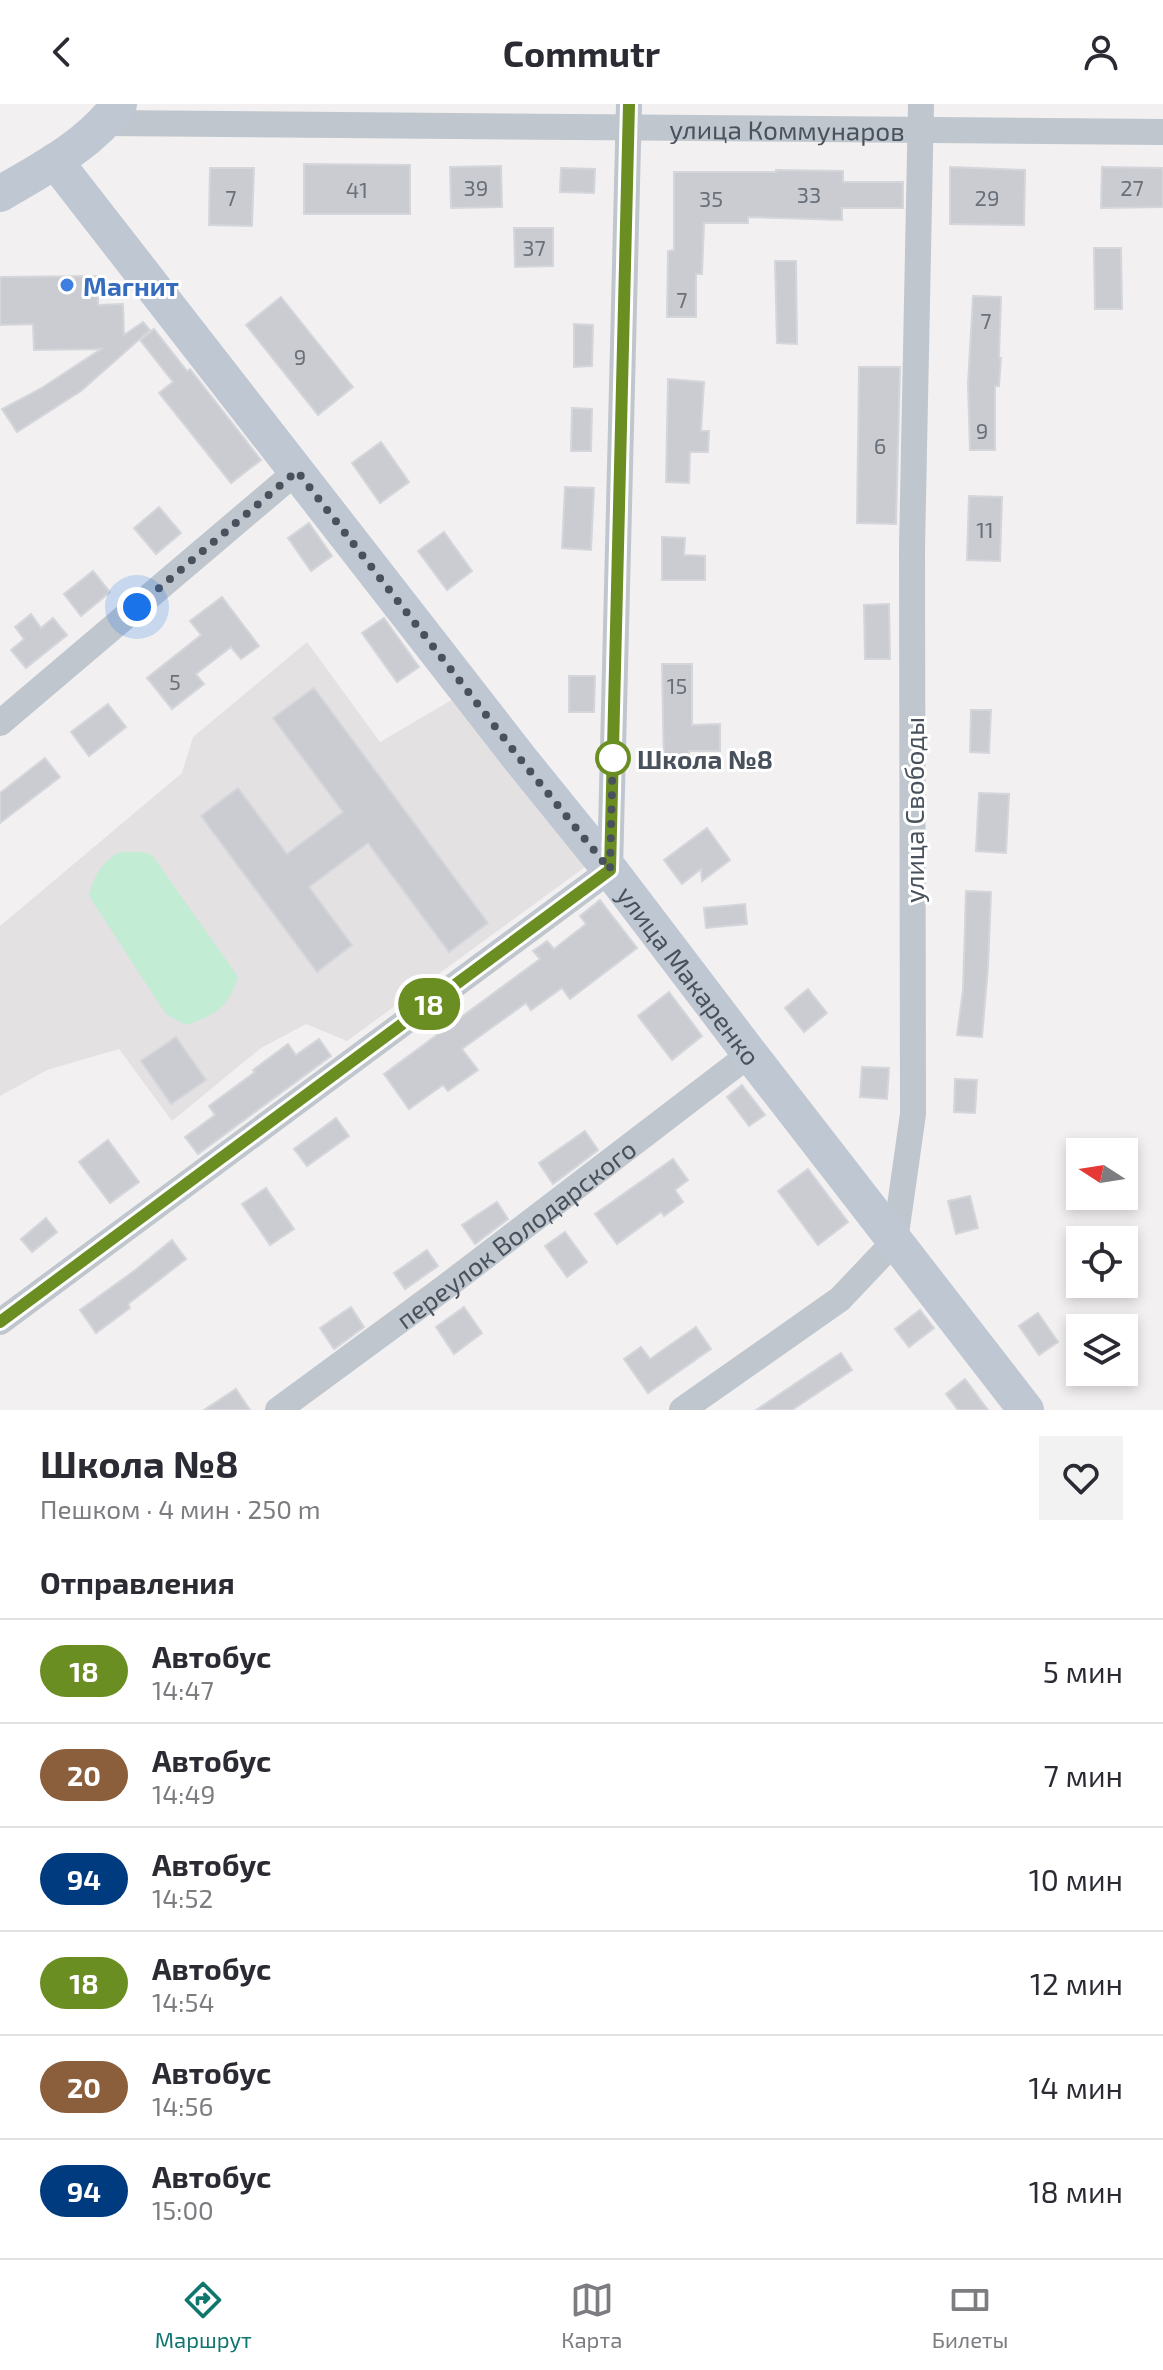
<!DOCTYPE html>
<html lang="ru">
<head>
<meta charset="utf-8">
<style>
  :root { --surface:#fff; --page:#f2f2f3; --text:#2b2b33; --muted:#7c7c81; --line:#e1e1e2; --accent:#0f766e }
  body { margin:0; font-family:"Exo 2",sans-serif; background:var(--page); color:var(--text); height:100vh; display:flex; flex-direction:column; font-size:30px; white-space:nowrap }
  * { box-sizing:border-box; margin:0 }
  p { font-size:26px; color:var(--muted) }
  .icon { flex:none; width:44px; height:44px; fill:none; stroke:currentColor; stroke-width:2; stroke-linecap:round; stroke-linejoin:round }
  .map { position:relative; height:1306px; overflow:hidden }
  .sheet { display:flex; flex-direction:column; background:var(--surface); flex:1 }
  .sheet>* { flex:none }
  .badge { padding:0 16px; border-radius:26px; font-size:28px; line-height:52px }
  .needle { width:52px; rotate:282deg }
  .fabs { position:absolute; left:1066px; top:1034px; display:grid; gap:16px }
  .fabs a { display:grid; place-items:center; width:72px; height:72px; border-radius:0px; background:var(--surface); box-shadow:0 4px 12px #0003; font-size:40px }
  .you { position:absolute; width:40px; height:40px; margin:-20px; border:6px solid #fff; border-radius:50%; background:#1a73e8; box-shadow:0 0 0 12px #1a73e833 }
  .map>.badge { position:absolute; translate:-50% -50%; box-shadow:0 0 0 4px #fff }
  h2 { padding:0 40px; font-size:30px; line-height:72px }
  .round { display:grid; place-items:center; flex:none; width:84px; height:84px; border-radius:0px; background:var(--page) }
  .summary { display:flex; align-items:center; justify-content:space-between; height:136px; padding:0 40px }
  h1 { font-size:38px; font-weight:700; line-height:60px }
  ul { padding:0; list-style:none }
  li { display:flex; align-items:center; gap:24px; height:104px; padding:0 40px; border-top:2px solid var(--line) }
  li div { flex:1 }
  li b { display:block; font-size:30px }
  li em { font-style:normal }
  li .badge { min-width:88px; font-weight:700; text-align:center }
  header { display:flex; justify-content:space-between; align-items:center; height:104px; padding:0 40px; background:var(--surface); font-size:36px; font-weight:700 }
  .tab-bar { display:flex; justify-content:space-around; align-items:center; height:112px; border-top:2px solid var(--line); background:var(--surface); font-size:22px; color:var(--muted) }
  .tab-bar a { display:grid; justify-items:center; gap:4px }
  .tab-bar .selected { color:var(--accent) }
  .map>svg:first-child { display:block }
  .education { fill:#e3e1e1 }
  .green { fill:#c2ecd3 }
  .building { fill:#caccd2; stroke:#d4d6db; stroke-width:2 }
  .lines { fill:none; stroke-linecap:round; stroke-linejoin:round }
  .street { stroke:#bfc6cd; stroke-width:26 }
  .secondary { stroke:#bfc7d2; stroke-width:36 }
  .line-casing { stroke:#fff; stroke-width:18 }
  .line { stroke:#6b8e23; stroke-width:12 }
  .walk { stroke:#49525c; stroke-width:8; stroke-dasharray:0 14.4 }
  .shop-dot { fill:#3f7fe0; stroke:#fff; stroke-width:3 }
  .stop-dot { fill:#fff; stroke:#6b8e23; stroke-width:4 }
  .labels { text-anchor:middle; dominant-baseline:central; stroke-width:6; stroke-linejoin:round; paint-order:stroke }
  .number-label { font-size:22px; fill:#69707a }
  .street-label { font-size:26px; fill:#49525c; stroke:#fff }
  .shop-label { font-size:26px; font-weight:bold; fill:#366cbe; stroke:#fff; text-anchor:start }
  .stop-label { font-size:26px; font-weight:bold; fill:#49525c; stroke:#fff; text-anchor:start }
</style>
</head>
<body>
<header><svg class="icon" aria-label="back" viewBox="0 0 24 24"><path d="M15 5l-7 7 7 7"/></svg>Commutr<svg class="icon" aria-label="person" viewBox="0 0 24 24"><circle cx="12" cy="8" r="4"/><path d="M4 21q1-7 8-7t8 7"/></svg></header>
<div class="map">
<svg width="1163" height="1306" viewBox="0 0 1163 1306">
  <rect width="100%" height="100%" fill="#f2f0f0"/>
  <polygon class="education" points="307,538 380,638 460,591 589,760 347,937 306,920 261,944 172,1017 119,945 47,966 0,992 0,822 182,669 193,633"/>
  <path class="green" d="M 120,748 L 142,748 L 152,751 L 238,873 C 228,904 215,911 186,921 L 166,910 L 89,792 C 94,771 101,759 120,748 Z"/>
  <g class="building">
    <polygon points="304,60 410,61 410,110 304,110"/>
    <polygon points="501,62 502,103 451,104 450,63"/>
    <polygon points="950,63 1025,66 1024,121 950,120"/>
    <polygon points="1102,63 1163,64 1163,103 1101,104"/>
    <polygon points="210,64 254,64 252,122 209,121"/>
    <polygon points="561,64 595,65 594,89 560,88"/>
    <polygon points="776,66 843,67 843,78 903,78 903,104 842,104 842,116 748,113 748,119 704,119 702,170 696,170 696,213 667,213 668,147 674,146 674,68 776,68"/>
    <polygon points="514,124 553,124 553,162 515,163"/>
    <polygon points="1094,144 1121,144 1122,205 1095,205"/>
    <polygon points="775,157 796,157 797,240 777,239"/>
    <polygon points="98,172 98,201 123,200 124,231 143,218 150,226 81,287 17,328 2,305 40,285 101,245 34,246 33,220 0,221 0,173"/>
    <polygon points="973,192 1001,193 999,254 1001,254 999,282 995,282 995,346 970,346 968,280"/>
    <polygon points="281,193 353,283 318,311 246,221"/>
    <polygon points="574,220 593,221 592,262 574,263"/>
    <polygon points="154,225 187,267 190,265 261,356 231,379 159,289 173,278 140,236"/>
    <polygon points="859,263 900,263 896,420 857,419"/>
    <polygon points="668,275 704,278 701,327 709,327 708,348 690,348 689,379 666,378"/>
    <polygon points="572,304 592,305 591,347 571,347"/>
    <polygon points="381,338 409,378 380,399 352,359"/>
    <polygon points="565,383 594,384 591,446 562,444"/>
    <polygon points="969,392 1002,393 1000,457 967,456"/>
    <polygon points="159,403 181,429 156,450 134,424"/>
    <polygon points="309,419 332,452 311,467 288,434"/>
    <polygon points="444,428 472,467 447,486 418,447"/>
    <polygon points="662,433 685,434 684,451 705,452 705,476 662,476"/>
    <polygon points="93,467 110,488 81,512 64,490"/>
    <polygon points="222,493 259,542 241,555 231,543 196,570 204,580 172,605 147,574 201,531 190,517"/>
    <polygon points="889,500 890,555 865,555 864,501"/>
    <polygon points="31,510 41,524 53,514 67,531 26,564 11,546 24,535 15,523"/>
    <polygon points="384,514 419,563 397,578 362,529"/>
    <polygon points="662,560 692,560 692,621 720,620 720,647 689,647 689,663 664,664"/>
    <polygon points="569,572 595,572 594,608 569,608"/>
    <polygon points="314,584 488,819 449,848 368,739 309,783 352,841 317,868 201,712 238,684 287,750 343,708 273,614"/>
    <polygon points="108,600 126,623 89,652 71,628"/>
    <polygon points="971,606 991,606 989,649 970,648"/>
    <polygon points="45,654 60,673 0,719 0,689"/>
    <polygon points="979,689 1009,690 1006,749 976,747"/>
    <polygon points="707,724 730,756 702,777 701,765 682,780 664,756"/>
    <polygon points="966,787 991,788 988,863 982,933 957,931 963,886"/>
    <polygon points="600,796 637,844 570,895 562,884 531,906 526,899 462,945 478,966 448,987 443,981 409,1005 384,970 540,855 533,847 547,837 554,845 586,820 580,812"/>
    <polygon points="745,800 747,820 706,824 704,804"/>
    <polygon points="808,885 827,909 804,928 785,904"/>
    <polygon points="669,888 702,932 672,956 638,912"/>
    <polygon points="176,933 206,976 171,1000 141,957"/>
    <polygon points="319,935 331,952 198,1050 185,1033 215,1011 209,1002 255,968 253,966 288,940 296,951"/>
    <polygon points="862,963 889,964 887,995 860,993"/>
    <polygon points="955,975 977,976 975,1009 954,1008"/>
    <polygon points="742,981 765,1011 749,1022 727,993"/>
    <polygon points="336,1014 349,1032 307,1062 294,1045"/>
    <polygon points="585,1027 598,1046 553,1080 539,1059"/>
    <polygon points="108,1036 139,1078 110,1099 79,1058"/>
    <polygon points="673,1055 688,1076 675,1086 683,1098 664,1112 661,1108 617,1140 595,1110"/>
    <polygon points="808,1065 848,1118 818,1141 778,1087"/>
    <polygon points="266,1084 294,1125 270,1141 242,1100"/>
    <polygon points="970,1092 978,1124 956,1130 948,1097"/>
    <polygon points="497,1098 508,1115 475,1140 462,1121"/>
    <polygon points="46,1114 57,1128 32,1148 21,1135"/>
    <polygon points="565,1128 587,1158 567,1173 545,1142"/>
    <polygon points="172,1136 186,1155 128,1200 130,1204 96,1229 80,1206 134,1167"/>
    <polygon points="427,1146 438,1162 405,1185 394,1169"/>
    <polygon points="351,1203 364,1223 334,1245 320,1224"/>
    <polygon points="464,1203 482,1229 454,1250 436,1223"/>
    <polygon points="920,1206 934,1224 909,1243 895,1225"/>
    <polygon points="1038,1209 1058,1238 1039,1251 1019,1222"/>
    <polygon points="696,1223 711,1245 648,1289 624,1255 641,1243 650,1255"/>
    <polygon points="841,1249 852,1266 792,1306 756,1306"/>
    <polygon points="965,1275 988,1306 958,1306 946,1290"/>
    <polygon points="236,1285 250,1306 204,1306"/>
  </g>
  <g class="lines">
    <g class="street">
      <path id="s1" d="M 105,19 L 1163,28"/>
      <polyline points="0,619 297,367"/>
      <polyline points="0,1218 610,766 629,0"/>
      <path id="s2" d="M 278,1306 L 444,1184 L 750,950"/>
      <polyline points="682,1306 840,1195 895,1137 913,1010 912,445 921,0"/>
    </g>
    <g class="secondary">
      <path id="s3" d="M 55,57 L 521,656 L 610,766 L 750,950 L 1026,1306"/>
      <path d="M 0,90 C 42,65 90,41 119,0"/>
    </g>
  </g>
  <g class="lines">
    <g class="line-casing">
      <polyline id="line" points="0,1218 610,766 629,0"/>
    </g>
    <use href="#line" class="line"/>
    <polyline class="walk" points="137,503 297,367 521,656 610,766 613,642 613,654"/>
  </g>
  <circle class="shop-dot" cx="67" cy="181" r="8"/>
  <circle class="stop-dot" cx="613" cy="654" r="16"/>
  <g class="labels">
    <g class="number-label">
      <text x="476" y="83">39</text>
      <text x="1132" y="83">27</text>
      <text x="357" y="85">41</text>
      <text x="809" y="90">33</text>
      <text x="231" y="93">7</text>
      <text x="987" y="93">29</text>
      <text x="711" y="94">35</text>
      <text x="534" y="143">37</text>
      <text x="682" y="195">7</text>
      <text x="986" y="216">7</text>
      <text x="300" y="252">9</text>
      <text x="982" y="326">9</text>
      <text x="880" y="341">6</text>
      <text x="985" y="425">11</text>
      <text x="175" y="577">5</text>
      <text x="677" y="581">15</text>
    </g>
    <g class="street-label">
      <text stroke="none"><textPath href="#s1" startOffset="682">улица Коммунаров</textPath></text>
      <text transform="translate(913 706) rotate(-90)">улица Свободы</text>
      <text stroke="none"><textPath href="#s3" startOffset="1032">улица Макаренко</textPath></text>
      <text stroke="none"><textPath href="#s2" startOffset="296">переулок Володарского</textPath></text>
    </g>
    <g class="shop-label">
      <text x="83" y="181">Магнит</text>
    </g>
    <g class="stop-label">
      <text x="637" y="654">Школа №8</text>
    </g>
  </g>
</svg>
<div class="fabs">
<a><svg class="needle" viewBox="-14 -14 28 28"><path d="M0-13l5 13h-10z" fill="#e53935"/><path d="M0 13l5-13h-10z" fill="#7c7c81"/></svg></a>
<a><svg class="icon" aria-label="locate" viewBox="0 0 24 24"><circle cx="12" cy="12" r="6"/><path d="M12 2v4M12 18v4M2 12h4M18 12h4"/></svg></a>
<a><svg class="icon" aria-label="layers" viewBox="0 0 24 24"><path d="M12 4l9 5-9 5-9-5zM3 14l9 5 9-5"/></svg></a>
</div>
<div class="you" style="left:137px;top:503px"></div>
<b class="badge" style="left:429px;top:900px;background:#6b8e23;color:#fff">18</b>
</div>
<section class="sheet">
<div class="summary"><div><h1>Школа №8</h1><p>Пешком · 4 мин · 250 m</p></div><a class="round"><svg class="icon" aria-label="heart" viewBox="0 0 24 24"><path d="M12 20l-8-8c-3-5 5-10 8-4 3-6 11-1 8 4z"/></svg></a></div>
<h2>Отправления</h2>
<ul>
<li><span class="badge" style="background:#6b8e23;color:#fff">18</span><div><b>Автобус</b><p>14:47</p></div><em>5 мин</em></li>
<li><span class="badge" style="background:#8b5e3c;color:#fff">20</span><div><b>Автобус</b><p>14:49</p></div><em>7 мин</em></li>
<li><span class="badge" style="background:#003b80;color:#fff">94</span><div><b>Автобус</b><p>14:52</p></div><em>10 мин</em></li>
<li><span class="badge" style="background:#6b8e23;color:#fff">18</span><div><b>Автобус</b><p>14:54</p></div><em>12 мин</em></li>
<li><span class="badge" style="background:#8b5e3c;color:#fff">20</span><div><b>Автобус</b><p>14:56</p></div><em>14 мин</em></li>
<li><span class="badge" style="background:#003b80;color:#fff">94</span><div><b>Автобус</b><p>15:00</p></div><em>18 мин</em></li>
</ul>
</section>
<nav class="tab-bar">
<a class="selected"><svg class="icon" aria-label="directions" viewBox="0 0 24 24"><path d="M12 3l9 9-9 9-9-9zM9 14v-3h6M13 9l2 2-2 2"/></svg>Маршрут</a>
<a><svg class="icon" aria-label="map" viewBox="0 0 24 24"><path d="M3 6l6-2 6 2 6-2v14l-6 2-6-2-6 2zM9 4v14M15 6v14"/></svg>Карта</a>
<a><svg class="icon" aria-label="tickets" viewBox="0 0 24 24"><path d="M3 7h18v10H3zM15 7v10"/></svg>Билеты</a>
</nav>
</body>
</html>
